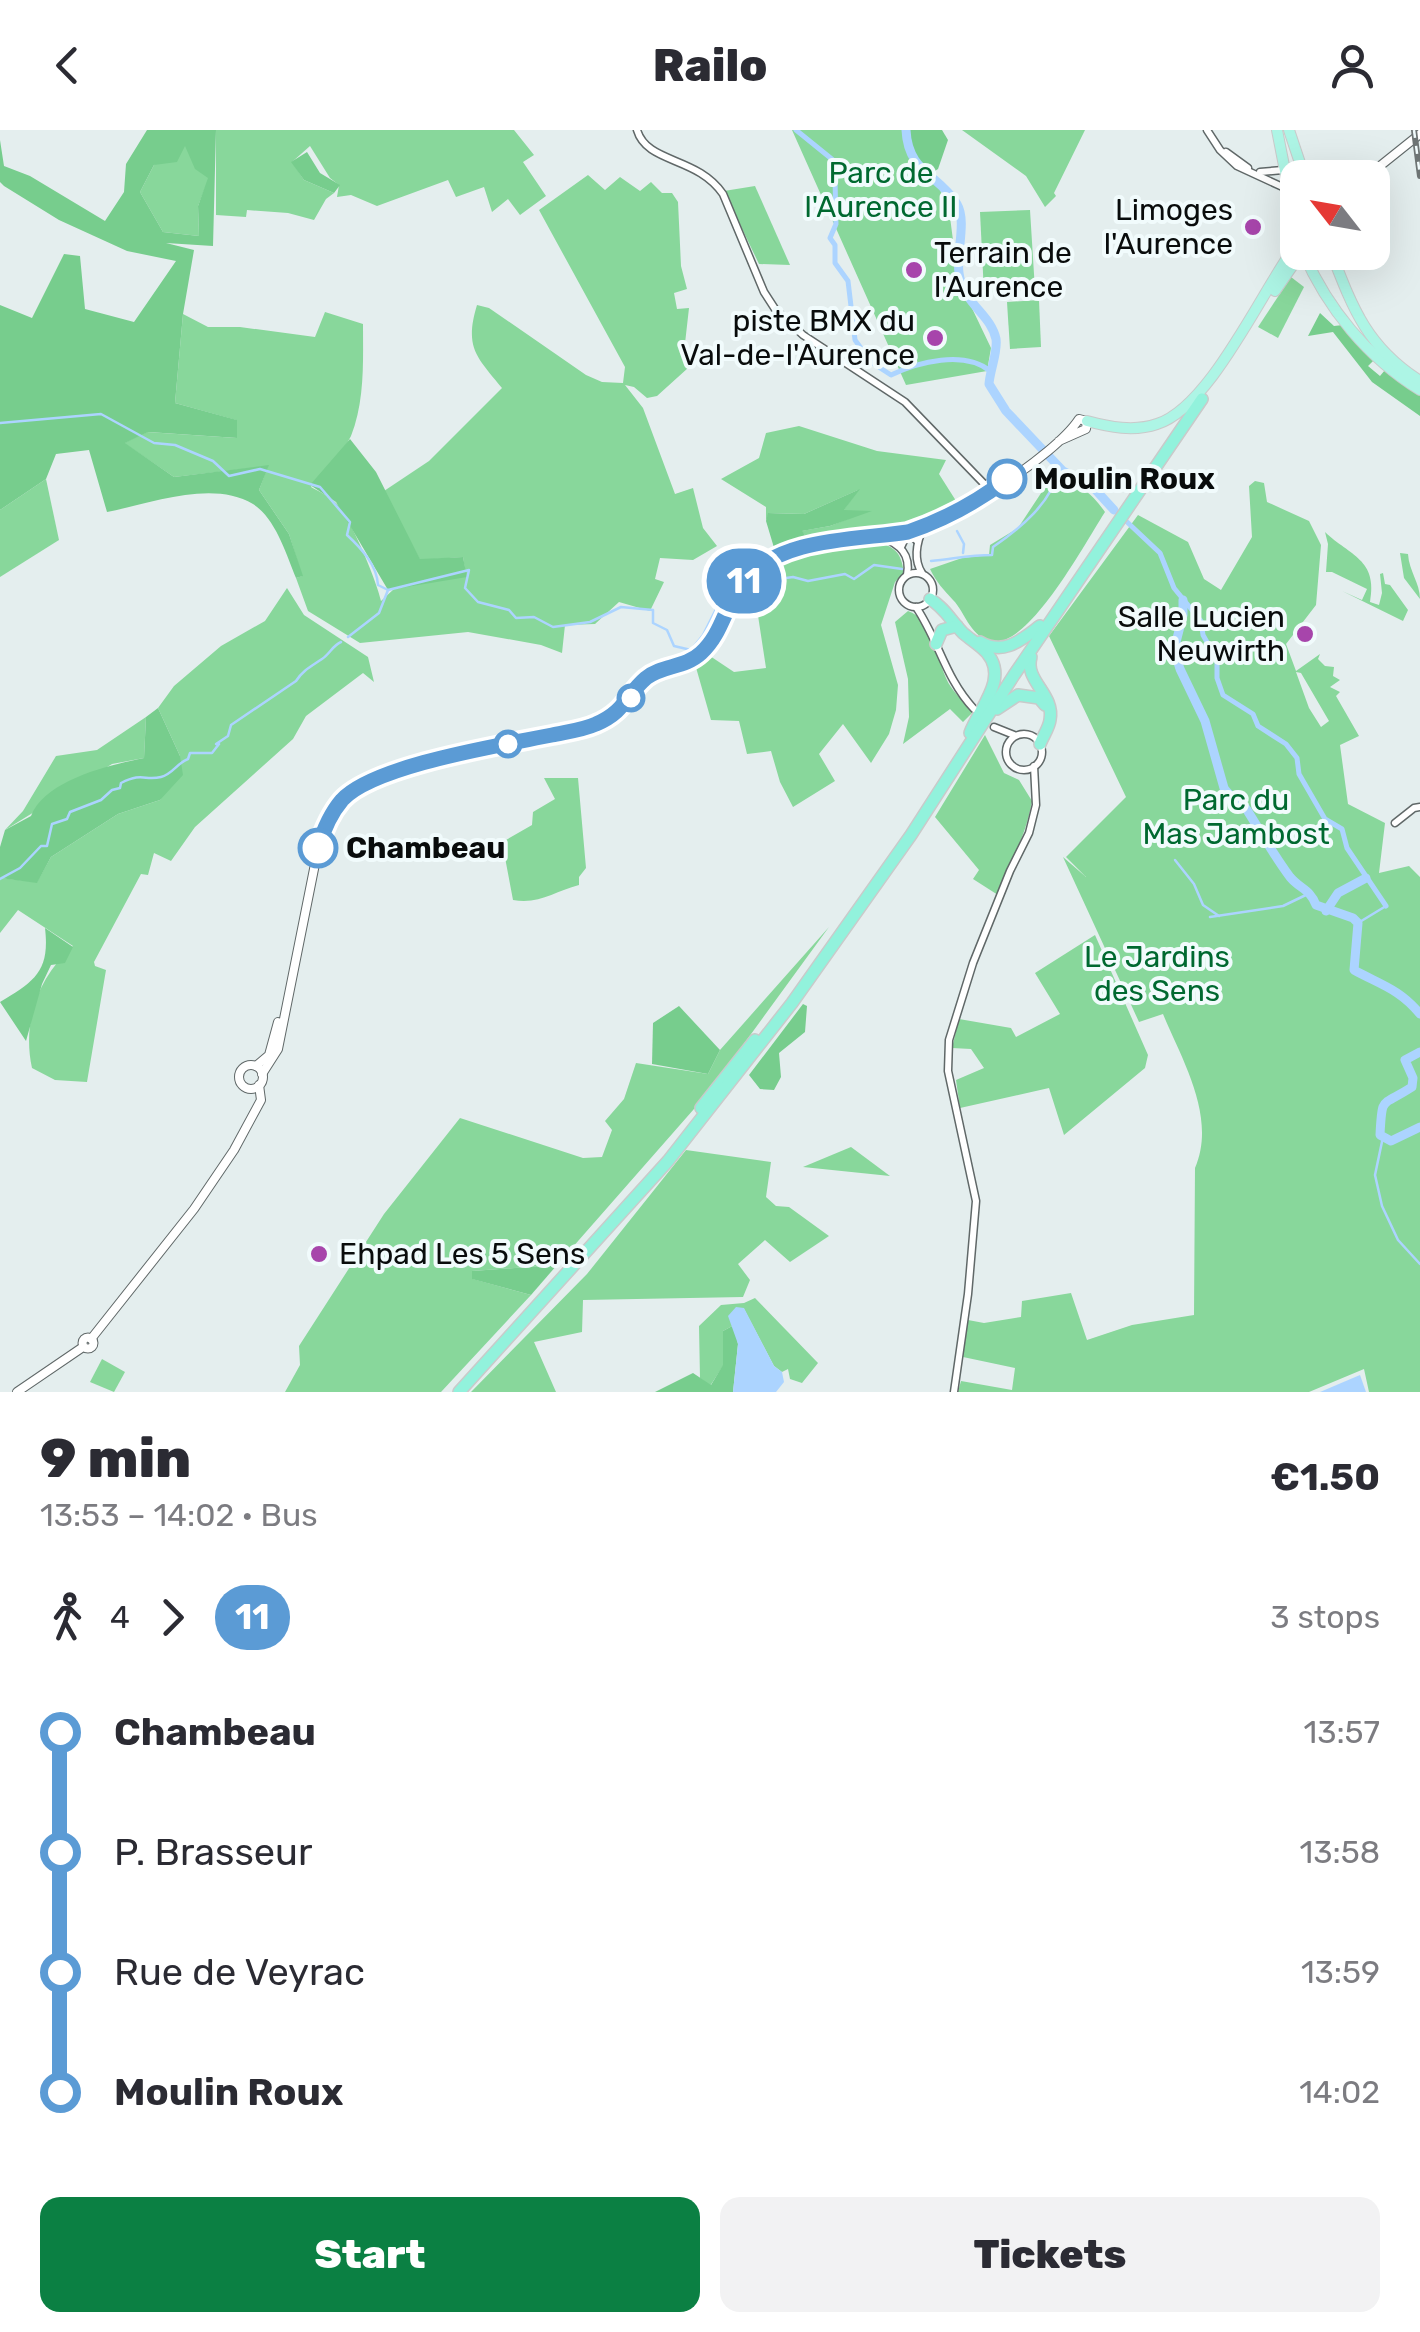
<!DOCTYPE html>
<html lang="en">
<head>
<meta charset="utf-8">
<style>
  :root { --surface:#fff; --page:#f2f2f3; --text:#2b2b33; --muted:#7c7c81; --accent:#0b8043 }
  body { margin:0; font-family:Rubik,sans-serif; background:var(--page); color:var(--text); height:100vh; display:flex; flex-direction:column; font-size:38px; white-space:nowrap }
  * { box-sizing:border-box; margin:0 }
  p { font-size:32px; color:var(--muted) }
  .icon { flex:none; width:55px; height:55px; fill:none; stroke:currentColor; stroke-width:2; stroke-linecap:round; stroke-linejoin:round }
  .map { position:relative; height:1262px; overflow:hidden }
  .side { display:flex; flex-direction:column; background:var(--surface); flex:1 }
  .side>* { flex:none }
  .badge { padding:0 20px; border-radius:32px; font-size:35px; line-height:65px }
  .needle { width:65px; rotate:301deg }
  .buttons { position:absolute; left:1280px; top:30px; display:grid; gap:20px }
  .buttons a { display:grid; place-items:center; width:110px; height:110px; border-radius:20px; background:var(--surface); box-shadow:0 10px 40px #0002; font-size:50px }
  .map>.badge { position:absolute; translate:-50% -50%; box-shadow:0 0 0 5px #fff }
  .legs { display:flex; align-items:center; gap:15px; height:110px; padding:0 40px; font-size:32px }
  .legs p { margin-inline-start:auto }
  .head { display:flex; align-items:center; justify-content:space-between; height:170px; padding:0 40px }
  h1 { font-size:55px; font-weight:800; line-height:75px }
  .action { display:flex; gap:20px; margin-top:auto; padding:20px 40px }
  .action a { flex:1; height:115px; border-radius:20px; background:var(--accent); color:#fff; font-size:40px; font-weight:800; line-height:115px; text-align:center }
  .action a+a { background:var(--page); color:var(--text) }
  ul { padding:0 40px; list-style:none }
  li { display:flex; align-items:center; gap:35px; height:120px; font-size:38px }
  li i { display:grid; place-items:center; width:15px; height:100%; margin:0 12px; background:currentColor }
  li i::after { content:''; width:25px; height:25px; margin:-12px; border:8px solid; border-radius:50%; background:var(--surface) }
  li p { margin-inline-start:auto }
  li:first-child i { background:linear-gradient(#0000 50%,currentColor 0) }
  li:last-child i { background:linear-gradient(currentColor 50%,#0000 0) }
  header { display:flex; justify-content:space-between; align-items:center; height:130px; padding:0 40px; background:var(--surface); font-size:45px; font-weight:800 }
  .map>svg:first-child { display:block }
  .green { fill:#88d79b; fill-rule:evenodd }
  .forest { fill:#77cd8d; fill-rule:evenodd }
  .water { fill:#acd4ff }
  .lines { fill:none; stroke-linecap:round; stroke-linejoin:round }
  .stream { stroke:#acd4ff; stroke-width:2.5 }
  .canal { stroke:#acd4ff; stroke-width:5 }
  .river { stroke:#acd4ff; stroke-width:9 }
  .tertiary-casing { stroke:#606868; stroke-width:9 }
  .secondary-casing { stroke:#606868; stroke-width:10 }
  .primary-casing { stroke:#c9caca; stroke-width:12 }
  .trunk-casing { stroke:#c9caca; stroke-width:14 }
  .tertiary { stroke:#fff; stroke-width:6 }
  .secondary { stroke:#fff; stroke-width:8 }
  .primary { stroke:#adf5e5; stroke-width:10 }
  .trunk { stroke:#92f2dc; stroke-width:11 }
  .rail-casing { stroke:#6e7474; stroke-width:6 }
  .rail { stroke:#f1fbfc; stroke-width:2.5; stroke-dasharray:8; stroke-linecap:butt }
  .line-1-casing { stroke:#fff; stroke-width:22 }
  .line-1 { stroke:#5b9bd5; stroke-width:15 }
  .poi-dot { fill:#a745ab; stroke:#f1fbfc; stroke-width:4 }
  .stop-1-dot { fill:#fff; stroke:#5b9bd5; stroke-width:5 }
  .labels { text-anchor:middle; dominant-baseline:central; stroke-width:8; stroke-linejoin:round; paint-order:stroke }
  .park-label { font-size:30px; fill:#006930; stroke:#f1fbfc }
  .poi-label { font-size:30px; fill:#090c0c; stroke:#f1fbfc; text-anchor:end }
  .stop-label { font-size:30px; font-weight:bold; fill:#090c0c; stroke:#f1fbfc; text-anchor:start }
</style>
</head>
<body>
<header><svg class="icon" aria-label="back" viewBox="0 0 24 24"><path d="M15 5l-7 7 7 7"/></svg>Railo<svg class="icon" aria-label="person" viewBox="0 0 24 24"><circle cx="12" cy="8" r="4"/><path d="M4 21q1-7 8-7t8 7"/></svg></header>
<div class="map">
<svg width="1420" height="1262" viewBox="0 0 1420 1262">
  <rect width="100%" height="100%" fill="#e4eeee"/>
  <g class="green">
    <polygon points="216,0 514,0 534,25 523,32 546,66 520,85 508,69 492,82 484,57 456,67 448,50 377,76 351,65 337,67 339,55 330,48 310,16 292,32 304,50 334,63 326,69 314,90 288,83 247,80 246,87 216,85"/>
    <polygon points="792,0 939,0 933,40 950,87 958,149 991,218 987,241 906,255"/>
    <polygon points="962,0 1085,0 1054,63 1056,66 1045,77 1026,46"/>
    <polygon points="185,15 209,48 198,76 199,106 163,102 140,62 154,35"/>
    <path d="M 588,45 L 605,60 L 620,47 L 640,61 L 651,52 L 662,63 L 672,63 L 678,72 L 681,136 L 687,159 L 674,163 L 677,179 L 689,178 L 683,231 L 688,238 L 657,266 L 647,268 L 634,257 L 625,255 L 643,278 L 675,364 L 693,358 L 703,398 L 717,416 L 693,430 L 660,428 L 655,449 L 664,452 L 650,481 L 619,472 L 595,494 L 565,495 L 562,523 L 541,515 L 468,502 L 360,513 L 308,481 L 296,448 L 302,446 L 289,404 L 259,360 L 268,336 L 174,347 L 124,313 L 147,302 L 237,308 L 236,290 L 175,273 L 183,184 L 208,197 L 240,197 L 315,207 L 325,182 L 363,194 C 363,231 365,271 351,306 C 343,324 322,339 311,357 C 320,362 331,367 338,375 C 352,392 376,449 381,471 L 395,458 L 466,446 L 463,427 L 420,430 L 384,361 L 429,331 L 502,258 C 477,227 464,218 477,175 L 489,178 L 586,245 L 602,252 L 623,253 L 625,237 L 539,80 Z"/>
    <polygon points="755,56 790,135 759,134 724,61"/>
    <polygon points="1030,80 1035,160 984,163 980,82"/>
    <polygon points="1291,147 1304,157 1278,208 1258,197"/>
    <polygon points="1039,170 1041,217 1010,219 1007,172"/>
    <polygon points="799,296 877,321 946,330 939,344 958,374 909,395 803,411 805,405 801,401 830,396 868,381 843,381 858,360 804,384 769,383 766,391 766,377 721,349 759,328 766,303"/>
    <path d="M 1051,348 C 1075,349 1092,363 1105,382 C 1086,411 1027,523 989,511 C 969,504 965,482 953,470 C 943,459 937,453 930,439 L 962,428 L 989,425 L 990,415 L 1018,398 Z"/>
    <polygon points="46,349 59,410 0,447 0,380"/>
    <path d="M 1255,351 L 1264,353 L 1267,372 L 1309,391 L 1321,415 L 1316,475 L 1286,514 L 1296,541 L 1320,524 L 1318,529 L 1325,536 L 1334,537 L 1333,546 L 1340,550 L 1330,557 L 1340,562 L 1336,566 L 1359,606 L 1340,615 L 1348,674 L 1385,693 L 1379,743 L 1409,736 L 1420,747 L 1420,1262 L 1369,1262 L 1364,1239 L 1309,1262 L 958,1262 L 961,1251 L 1012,1260 L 1015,1238 L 963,1227 L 968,1190 L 984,1193 L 1021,1187 L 1022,1171 L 1071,1163 L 1087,1210 L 1132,1195 L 1194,1185 L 1195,1038 C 1217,987 1182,930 1163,884 L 1139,892 L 1063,727 L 1086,747 L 1066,727 L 1126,667 L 1049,506 L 1138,385 L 1188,412 L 1204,449 L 1221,460 L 1252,407 L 1249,356 ZM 1296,542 L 1301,543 L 1329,591 L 1321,597 L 1309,578 Z"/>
    <path d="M 1325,402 C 1350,426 1378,429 1370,472 L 1379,475 L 1382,463 L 1380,444 L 1383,443 L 1385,454 L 1390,455 L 1408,480 L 1403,491 L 1342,461 L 1362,470 L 1367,459 L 1332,442 L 1326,442 L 1328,414 Z"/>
    <path d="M 876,411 C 896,418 901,422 904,443 L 895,452 L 881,495 L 898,555 L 896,580 L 889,604 L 871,633 L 843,594 L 819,624 L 835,651 L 793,677 L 780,652 L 771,621 L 747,624 L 739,591 L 711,590 L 695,534 L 707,524 L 734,542 L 766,538 L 757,479 L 759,470 L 751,451 C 788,421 830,418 876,411 Z"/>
    <path d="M 1400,423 L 1408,424 C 1409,441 1420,453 1420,469 L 1404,448 Z"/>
    <path d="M 287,458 L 304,485 L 368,527 L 374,552 L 363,543 L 306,586 L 293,609 L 195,697 L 171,731 L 154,723 L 148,745 L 141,744 L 94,832 L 95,836 L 106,840 L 87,952 L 55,950 L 32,938 C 22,892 38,847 73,816 L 18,780 L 0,803 L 0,748 L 37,752 L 51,727 L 118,684 L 160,670 L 180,626 L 158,578 L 174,556 L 221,516 L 265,491 Z"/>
    <path d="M 908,481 C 934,489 937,537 951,557 C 957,566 966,574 973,582 L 963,592 L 950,579 L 903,614 L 909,587 L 908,549 L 895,492 Z"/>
    <polygon points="146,587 144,628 112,634 5,700 23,681 56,626 97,620"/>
    <path d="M 985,605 L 1004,643 L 1019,650 L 1032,671 C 1025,709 1011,730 998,765 L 973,749 L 979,740 L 935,687 Z"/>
    <path d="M 544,648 L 578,648 L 586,738 L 579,747 L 579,755 C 555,761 539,775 513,770 L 503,717 L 506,710 L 532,695 L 533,682 L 555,669 Z"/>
    <polygon points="829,797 708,963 557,1135 472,1141 473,1149 531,1165 441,1262 285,1262 300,1235 299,1216 384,1084 460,988 583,1028 602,1027 612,1000 605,991 624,969 636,933 708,944 720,920"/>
    <polygon points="1095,805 1148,925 1145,938 1064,1005 1049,958 960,978 956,950 984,938 971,919 952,918 959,889 1011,898 1016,907 1060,884 1035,843"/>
    <polygon points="851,1017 890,1046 803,1037"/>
    <polygon points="686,1020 771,1032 766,1067 776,1076 789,1077 829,1106 790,1132 765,1110 738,1134 750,1150 743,1167 583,1170 582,1202 534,1212 556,1262 471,1262 587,1144"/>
    <polygon points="755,1168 818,1233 802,1253 790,1249 788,1239 782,1242 774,1236 744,1179 734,1195 723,1201 723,1236 710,1256 700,1248 699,1196 721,1175 744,1173"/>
    <polygon points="102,1229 125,1242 114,1262 90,1252"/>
  </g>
  <g class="forest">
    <path d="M 147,0 L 216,0 L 213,116 L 166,113 L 194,120 L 183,184 L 175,273 L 237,290 L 237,308 L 148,302 L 125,313 L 174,347 L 269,335 L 259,360 L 289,404 L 303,446 L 296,448 C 286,424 276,389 253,374 C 212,349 149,374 107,382 L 89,320 L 56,324 L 46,349 L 0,380 L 0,175 L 32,188 L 64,124 L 80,126 L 85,179 L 134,192 L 176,131 L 127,121 L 59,90 L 4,56 L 0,52 L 0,10 L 4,36 L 30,46 L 105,91 L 124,62 L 126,34 ZM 185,16 L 195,39 L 208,48 L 198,76 L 199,106 L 163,102 L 140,62 L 154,35 L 177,32 Z"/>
    <polygon points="904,0 942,0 948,10 938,39 921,50 911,28"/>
    <polygon points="307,22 320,43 340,55 334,63 304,50 291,32"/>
    <polygon points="1320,183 1334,196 1343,195 1374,230 1368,236 1380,246 1385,240 1420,265 1420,286 1372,252 1333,202 1308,206"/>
    <polygon points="350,309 376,342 420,429 463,427 467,447 388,460 336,372 310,355"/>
    <polygon points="860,359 844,380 872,381 830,396 802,401 805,405 803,411 775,421 766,391 768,383 804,384"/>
    <path d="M 158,578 L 180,626 L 183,645 L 160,670 L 118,684 L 51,727 L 37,753 L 0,748 L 0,717 L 5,700 L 31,686 C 45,650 109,635 144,628 L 146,587 Z"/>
    <path d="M 45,798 L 73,817 L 65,833 L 51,835 L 42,854 L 26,911 L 0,872 C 35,851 50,841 45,798 Z"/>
    <polygon points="803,874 807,876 805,902 779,923 781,947 774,960 760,959 749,945"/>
    <polygon points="679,876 720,920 708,944 652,934 653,893"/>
    <polygon points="557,1135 531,1165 472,1149 472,1141"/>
    <polygon points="734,1195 738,1214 733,1262 655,1262 693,1243 711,1255 723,1235 723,1201"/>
  </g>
  <g class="water">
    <polygon points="736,1177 744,1178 774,1236 782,1242 784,1252 776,1262 733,1262 738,1214 728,1186"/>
    <polygon points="1360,1245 1366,1262 1320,1262"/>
  </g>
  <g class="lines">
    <g class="stream">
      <path d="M 0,293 L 101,284 L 154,313 L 175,315 L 213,331 L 229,346 L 260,339 L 320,357 L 350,392 L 347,405 C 361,418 377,435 378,455 L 388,460 L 469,440 L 465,458 L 478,472 L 509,480 L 516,488 L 534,487 L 553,497 L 590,492 L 621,477 L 653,480 L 653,493 L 667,500 L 674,516 L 691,520 L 703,505 L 728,455 L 734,454"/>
      <polyline points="957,401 964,414 963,423"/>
      <path d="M 931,431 C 953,429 970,425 992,425 L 993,417 C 1022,397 1051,373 1060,338"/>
      <polyline points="751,453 793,447 808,451 845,444 854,449 874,435 902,439"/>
      <polyline points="348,507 379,483 388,460"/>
      <polyline points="1175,730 1194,754 1203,775 1219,786"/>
      <path d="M 0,749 L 20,738 L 41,716 L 47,716 L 52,694 L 67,689 L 70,682 L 101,670 L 112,660 L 120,658 L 121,653 C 143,642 144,651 161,647 C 173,644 177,633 188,629 L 190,623 L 212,623 L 219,614 L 216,614 L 228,606 L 231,595 L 296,551 C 303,540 312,536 322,529 C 330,524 332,516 341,512"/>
      <polyline points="1210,787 1283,776 1310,763"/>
      <polyline points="1358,793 1386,776"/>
      <polyline points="1383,1007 1375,1045 1382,1076 1398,1110 1420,1134"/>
    </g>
    <g class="canal">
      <path d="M 796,0 L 833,30 L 839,43 L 835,49 L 836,94 L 830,108 L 835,115 L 835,133 L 848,151 L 855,210 L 871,232 L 891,245 C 918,232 964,220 990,241"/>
      <polyline points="1126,391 1160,423 1174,458 1201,491 1203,505 1217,530 1217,548 1223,565 1253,584 1258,596 1286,614 1297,628 1299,644 1325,689 1342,699 1347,718 1386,776"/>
    </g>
    <g class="river">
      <path d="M 906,0 C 908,43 939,44 957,74 C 967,91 956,123 959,143 C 963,174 991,184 996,209 C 998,222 990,240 989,254 L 1006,281 L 1063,341 L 1092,356 L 1114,380"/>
      <path d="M 1183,470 L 1183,485 L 1174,520 L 1180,539 L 1205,591 L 1224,658 C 1230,668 1241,670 1247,680 C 1261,702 1274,726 1290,747 C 1300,759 1310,759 1316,775 L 1353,788 L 1358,793 L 1354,840 C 1379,854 1400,859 1420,884"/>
      <polyline points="1326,781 1338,763 1366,748"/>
      <path d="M 1420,922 L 1405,930 L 1413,948 L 1412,957 C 1381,977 1382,965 1380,1005 L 1391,1011 L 1420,997"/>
    </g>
    <g class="tertiary-casing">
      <g id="tertiary">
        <path d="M 637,0 C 647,34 697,26 723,64 L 764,162 L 775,179 L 803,205 L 905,272 L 991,361"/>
        <polyline points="1207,0 1220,20 1237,36 1287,59"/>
        <polyline points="1226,22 1248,38"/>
        <polyline points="1260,42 1283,40"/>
        <path d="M 882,407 C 900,415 911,424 907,445"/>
        <polyline points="901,417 908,402 917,411"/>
        <path d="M 922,443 C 913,429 917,411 924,396"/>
        <circle cx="916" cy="460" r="17"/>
        <path d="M 916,477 C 939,511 945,548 974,579"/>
        <polyline points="994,597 1014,605"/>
        <circle cx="1024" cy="622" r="18"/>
        <polyline points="1395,693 1414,678 1420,677"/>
        <polyline points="954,1262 968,1164 976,1071 948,941 949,910 973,833 1010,741 1029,703 1036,675 1034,636"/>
      </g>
    </g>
    <g class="secondary-casing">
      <g id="secondary">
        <polyline points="1365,48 1420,4"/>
        <circle cx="251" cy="947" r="12"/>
        <polyline points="256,936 269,925 278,892"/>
        <path d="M 262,944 L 278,919 L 319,714 C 325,698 331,680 344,668 C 377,636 484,619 530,609 C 552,605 577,603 597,594 C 623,583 626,565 645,549 C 666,531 691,539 711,513 C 739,477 729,451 779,427 C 817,408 863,411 904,402 C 949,394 1055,326 1079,289 L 1087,291 L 1086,299 L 1059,311"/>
        <circle cx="88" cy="1213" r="5.5"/>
        <polyline points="91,1209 194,1079 234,1020 261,970 259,955"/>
        <polyline points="17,1262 83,1217"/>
      </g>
    </g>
    <g class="primary-casing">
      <g id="primary">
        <polyline points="1277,0 1298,107"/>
        <polyline points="1289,0 1305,48"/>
        <path d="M 1303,122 C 1327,178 1368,228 1420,260"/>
        <path d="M 1331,122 C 1353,179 1367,217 1420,251"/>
        <polyline points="1275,161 1302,122"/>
        <path d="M 1087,291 C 1109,297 1134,302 1157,294 C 1211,277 1263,158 1298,112"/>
      </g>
    </g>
    <g class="trunk-casing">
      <g id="trunk">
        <path d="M 930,469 C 945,478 951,491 963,503 C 971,510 980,515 987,523 C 1009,549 979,578 970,603"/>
        <path d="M 980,512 C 1004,526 1021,510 1040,496"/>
        <polyline points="936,514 942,500 957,496"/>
        <path d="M 1031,527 C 1024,551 1055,564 1050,590 C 1049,598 1043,606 1040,614"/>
        <polyline points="997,579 1018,565 1039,568 1045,575"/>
        <polyline points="701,978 755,910"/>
        <polyline points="459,1262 668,1031 792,873 911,705 1014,545 1202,269"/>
      </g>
    </g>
    <use href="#tertiary" class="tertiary"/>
    <use href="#secondary" class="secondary"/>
    <use href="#primary" class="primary"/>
    <use href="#trunk" class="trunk"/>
    <g class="rail-casing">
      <polyline id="rail" points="1414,0 1420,46"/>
    </g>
    <use href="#rail" class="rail"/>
  </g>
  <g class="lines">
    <g class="line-1-casing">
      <path id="line-1" d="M 318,718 C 323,701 330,684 342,670 C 374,635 503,615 552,605 C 566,602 583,600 596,594 C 625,582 626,565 646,548 C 662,535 685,538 701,523 C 723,503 725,474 744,451 C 780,407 857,410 908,402 C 946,389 976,373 1007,349"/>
    </g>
    <use href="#line-1" class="line-1"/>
  </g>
  <g class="poi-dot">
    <circle cx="1253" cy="97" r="10"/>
    <circle cx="914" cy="140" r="10"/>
    <circle cx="935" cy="208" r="10"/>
    <circle cx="1305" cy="504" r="10"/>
    <circle cx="319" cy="1124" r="10"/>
  </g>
  <g class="stop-1-dot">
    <circle cx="1007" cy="349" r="18"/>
    <circle cx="631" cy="568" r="12"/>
    <circle cx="508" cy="614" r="12"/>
    <circle cx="318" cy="718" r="18"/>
  </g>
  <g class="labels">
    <g class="park-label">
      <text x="881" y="43">Parc de<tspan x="881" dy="34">l'Aurence II</tspan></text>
      <text x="1236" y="670">Parc du<tspan x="1236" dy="34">Mas Jambost</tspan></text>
      <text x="1157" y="827">Le Jardins<tspan x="1157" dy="34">des Sens</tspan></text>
    </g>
    <g class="poi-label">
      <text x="1233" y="80">Limoges<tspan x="1233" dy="34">l'Aurence</tspan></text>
      <text x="934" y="123" text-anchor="start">Terrain de<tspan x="934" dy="34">l'Aurence</tspan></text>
      <text x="915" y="191">piste BMX du<tspan x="915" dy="34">Val-de-l'Aurence</tspan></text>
      <text x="1285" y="487">Salle Lucien<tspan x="1285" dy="34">Neuwirth</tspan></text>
      <text x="339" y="1124" text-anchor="start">Ehpad Les 5 Sens</text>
    </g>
    <g class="stop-label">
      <text x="1034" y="349">Moulin Roux</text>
      <text x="346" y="718">Chambeau</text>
    </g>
  </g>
</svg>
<div class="buttons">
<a><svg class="needle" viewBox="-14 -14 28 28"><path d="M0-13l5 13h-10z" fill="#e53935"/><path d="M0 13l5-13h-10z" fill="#7c7c81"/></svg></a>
</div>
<b class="badge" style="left:744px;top:451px;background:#5b9bd5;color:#fff">11</b>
</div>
<section class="side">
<div class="head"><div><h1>9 min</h1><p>13:53 – 14:02 · Bus</p></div><b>€1.50</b></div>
<div class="legs"><svg class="icon" aria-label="walk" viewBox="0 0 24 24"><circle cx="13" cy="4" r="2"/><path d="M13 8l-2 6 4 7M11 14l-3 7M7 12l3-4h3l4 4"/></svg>4<svg class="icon" aria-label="forward" viewBox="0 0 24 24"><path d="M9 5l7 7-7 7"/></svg><b class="badge" style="background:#5b9bd5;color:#fff">11</b><p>3 stops</p></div>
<ul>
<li><i style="color:#5b9bd5"></i><b>Chambeau</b><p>13:57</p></li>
<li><i style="color:#5b9bd5"></i><span>P. Brasseur</span><p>13:58</p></li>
<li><i style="color:#5b9bd5"></i><span>Rue de Veyrac</span><p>13:59</p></li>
<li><i style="color:#5b9bd5"></i><b>Moulin Roux</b><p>14:02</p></li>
</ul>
<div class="action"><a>Start</a><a>Tickets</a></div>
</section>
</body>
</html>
